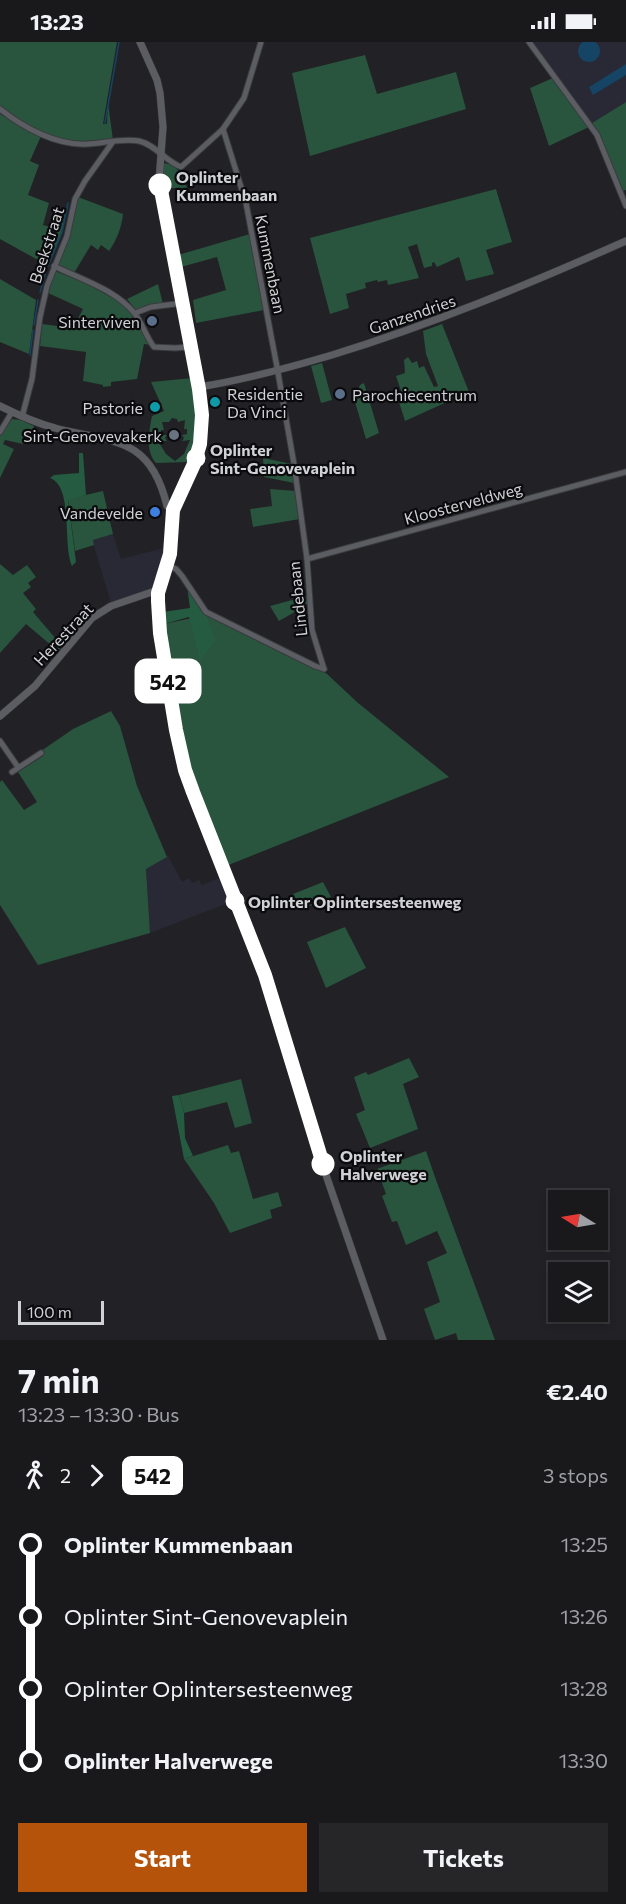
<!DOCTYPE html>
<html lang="en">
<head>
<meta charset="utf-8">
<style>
  :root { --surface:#19191c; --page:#262629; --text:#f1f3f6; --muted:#9fa0a3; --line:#37383b; --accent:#b45309 }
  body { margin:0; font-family:Commissioner,sans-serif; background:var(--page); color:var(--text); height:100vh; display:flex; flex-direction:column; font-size:22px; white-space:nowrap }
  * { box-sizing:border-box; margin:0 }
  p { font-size:20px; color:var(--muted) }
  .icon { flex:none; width:33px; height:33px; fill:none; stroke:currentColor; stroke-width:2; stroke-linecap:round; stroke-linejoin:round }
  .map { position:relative; height:1298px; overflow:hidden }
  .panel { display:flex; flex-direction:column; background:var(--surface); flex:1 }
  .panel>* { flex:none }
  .badge { padding:0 12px; border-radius:9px; font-size:21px; line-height:39px }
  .needle { width:39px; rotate:281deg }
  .controls { position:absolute; left:548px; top:1148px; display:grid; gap:12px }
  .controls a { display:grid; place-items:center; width:60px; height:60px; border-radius:0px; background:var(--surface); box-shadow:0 3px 9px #0003,0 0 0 2px var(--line); font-size:30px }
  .scale { position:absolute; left:18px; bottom:15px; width:86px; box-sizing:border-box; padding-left:6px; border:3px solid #d0d1d4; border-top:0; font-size:16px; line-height:21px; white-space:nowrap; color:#d0d1d4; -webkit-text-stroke:4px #0b0b0d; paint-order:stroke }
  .map>.badge { position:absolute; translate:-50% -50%; box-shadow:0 0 0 3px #fff }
  .legs { display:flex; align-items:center; gap:9px; height:66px; padding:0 18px; font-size:20px }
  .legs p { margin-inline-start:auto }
  .headline { display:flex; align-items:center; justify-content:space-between; height:102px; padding:0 18px }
  h1 { font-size:33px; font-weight:700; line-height:45px }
  .primary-button { display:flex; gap:12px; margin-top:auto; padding:12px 18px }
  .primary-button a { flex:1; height:69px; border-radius:0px; background:var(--accent); color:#fff; font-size:24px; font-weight:700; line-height:69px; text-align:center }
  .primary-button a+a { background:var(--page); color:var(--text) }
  ul { padding:0 18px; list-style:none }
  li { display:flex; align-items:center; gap:21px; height:72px; font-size:22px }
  li i { display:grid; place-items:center; width:9px; height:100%; margin:0 8px; background:currentColor }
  li i::after { content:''; width:15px; height:15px; margin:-8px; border:4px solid; border-radius:50%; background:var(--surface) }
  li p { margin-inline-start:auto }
  li:first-child i { background:linear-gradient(#0000 50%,currentColor 0) }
  li:last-child i { background:linear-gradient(currentColor 50%,#0000 0) }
  .status { display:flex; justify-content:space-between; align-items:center; height:42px; padding:0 30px; background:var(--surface); direction:ltr }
  .status svg { height:16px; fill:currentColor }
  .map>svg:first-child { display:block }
  .built { fill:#282934 }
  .green { fill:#29543d; fill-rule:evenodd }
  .forest { fill:#255b40 }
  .water { fill:#154464 }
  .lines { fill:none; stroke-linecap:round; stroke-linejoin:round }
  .stream { stroke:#154464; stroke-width:1.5 }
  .minor-casing { stroke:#3a3b3e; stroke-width:7 }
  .tertiary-casing { stroke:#3a3b3e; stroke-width:8 }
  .minor { stroke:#5c5d63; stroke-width:5 }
  .tertiary { stroke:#5c5d63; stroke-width:7 }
  .line-1-casing { stroke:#fff; stroke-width:14 }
  .line-1 { stroke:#fff; stroke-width:9 }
  .stop-1-dot { fill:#fff; stroke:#fff; stroke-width:3 }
  .service-dot { fill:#5c6f8a; stroke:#0b0b0d; stroke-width:2 }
  .culture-dot { fill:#0f9aa8; stroke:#0b0b0d; stroke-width:2 }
  .worship-dot { fill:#6b7280; stroke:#0b0b0d; stroke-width:2 }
  .shop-dot { fill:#3f7fe0; stroke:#0b0b0d; stroke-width:2 }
  .labels { text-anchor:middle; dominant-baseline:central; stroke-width:4.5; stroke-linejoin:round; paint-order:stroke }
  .stop-label { font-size:16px; font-weight:bold; fill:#d0d1d4; stroke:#0b0b0d; text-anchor:start }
  .street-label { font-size:16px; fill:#d0d1d4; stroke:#0b0b0d }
  .poi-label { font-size:16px; fill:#d0d1d4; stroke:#0b0b0d; text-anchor:end }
</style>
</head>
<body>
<div class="status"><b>13:23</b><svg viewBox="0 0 49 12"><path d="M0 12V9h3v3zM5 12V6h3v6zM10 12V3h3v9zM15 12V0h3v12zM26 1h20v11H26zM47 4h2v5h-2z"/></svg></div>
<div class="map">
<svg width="626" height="1298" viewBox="0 0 626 1298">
  <rect width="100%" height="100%" fill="#212126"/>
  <g class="built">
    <polygon points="532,0 626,0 626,60 592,81"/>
    <polygon points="113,492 121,517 164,506 164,520 160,534 151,547 111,561 92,498"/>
    <polygon points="168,814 182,840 189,836 192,841 199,838 202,843 221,835 231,860 150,891 146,827"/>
  </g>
  <g class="green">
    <path d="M 0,0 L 117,0 L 103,82 L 107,82 L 108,61 L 113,98 C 98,98 83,100 69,98 C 44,95 21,79 0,65 Z"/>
    <polygon points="365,13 377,52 456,30 466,67 310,114 292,31"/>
    <polygon points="553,36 589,85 549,104 530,46"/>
    <polygon points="626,60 626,148 622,149 601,97 592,81"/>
    <polygon points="0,72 41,94 30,119 39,123 28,153 49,161 43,183 54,186 58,169 66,170 60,196 47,223 0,197"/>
    <path d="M 165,121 C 179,124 182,134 187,146 L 163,146 L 163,123 Z"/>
    <polygon points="496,147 512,200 486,208 494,232 466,239 459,215 437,225 434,220 432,221 432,224 424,226 417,202 408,205 419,236 388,243 387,238 378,240 377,238 365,241 366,246 346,252 349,266 330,272 310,196"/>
    <path d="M 78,155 L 123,172 C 122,184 117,198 109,209 L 101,203 L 98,208 L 91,203 L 74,231 L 57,224 Z"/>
    <polygon points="250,192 264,268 196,281 193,258 226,248 217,215 181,225 178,213"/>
    <polygon points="55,229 88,242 121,261 131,270 150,303 144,302 137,337 111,340 111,344 103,345 103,343 83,339 86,310 40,304 42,282 73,286 83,267 48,251"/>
    <polygon points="0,237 36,258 29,312 0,300"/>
    <polygon points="158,242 163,262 136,268 127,257"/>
    <polygon points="442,282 469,350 405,379 397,354 402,352 396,334 405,331 404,318 408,315 412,321 417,319 419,326 424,324 434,345 438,344 426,312 423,289"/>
    <polygon points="322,321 332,358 321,361 311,324"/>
    <path d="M 193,336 L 197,382 L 190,417 L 188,420 L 156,421 C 145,409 149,389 152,374 L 164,369 L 151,340 ZM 172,376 L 177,377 L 178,380 L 185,378 L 184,387 L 187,387 L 187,392 L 182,393 L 184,396 L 182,399 L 190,398 L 184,412 L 175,419 L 166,412 L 158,399 L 167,399 L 165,396 L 167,393 L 161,393 L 161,388 L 164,388 L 162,380 L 169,380 Z"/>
    <polygon points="364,341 379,391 366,397 352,350 358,348 360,343"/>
    <polygon points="12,377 21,378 34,384 31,396 26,395 23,402 5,398 3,402 14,407 0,436 0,394"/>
    <polygon points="263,416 292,422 294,441 264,435"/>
    <polygon points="270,447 296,449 300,477 253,485 250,467 272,464"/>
    <polygon points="103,449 113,492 93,498 94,503 75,509 68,457"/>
    <polygon points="0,522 13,533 27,523 36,535 28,541 31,545 23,551 36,567 33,570 62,604 58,609 26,582 0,611"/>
    <polygon points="307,554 307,563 279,579 270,564"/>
    <polygon points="206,573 326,631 357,660 449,735 226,824 188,717 164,582"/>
    <polygon points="111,669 120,684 137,744 167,815 146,827 150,891 38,923 0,863 0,740 2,738 24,768 37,760 18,730 43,714 41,709 73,687"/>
    <polygon points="323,840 331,855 300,868 293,852"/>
    <polygon points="345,885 366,926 326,946 307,900"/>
    <polygon points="409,1016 419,1035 403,1042 418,1087 370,1106 356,1072 365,1068 354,1035 366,1030 368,1033"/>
    <polygon points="241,1037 252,1081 235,1086 227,1060 184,1071 179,1053"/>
    <polygon points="228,1103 231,1111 239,1109 253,1157 278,1150 282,1164 270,1168 272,1176 230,1191 214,1161 184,1117"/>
    <polygon points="426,1109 435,1135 495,1298 458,1298 456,1291 435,1298 424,1267 440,1260 427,1220 447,1211 437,1189 406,1203 397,1179 392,1180 382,1154 386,1152 377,1127"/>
  </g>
  <g class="forest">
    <path d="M 79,411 L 83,411 L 86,453 L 68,458 L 76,520 L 72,524 C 62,502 74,445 50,436 L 54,433 L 79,431 Z"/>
    <polygon points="187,544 206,573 216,599 200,618 189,575 164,582 163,570 190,566"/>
    <polygon points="179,1053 184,1071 185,1096 193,1114 184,1117 172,1054"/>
  </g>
  <g class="water">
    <circle cx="589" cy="9" r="11"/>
    <polygon points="626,22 626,33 593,53 589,45"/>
  </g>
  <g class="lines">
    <g class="stream">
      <polyline points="105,81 119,0"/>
      <polyline points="48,224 62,190 68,161"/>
      <polyline points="40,250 46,229"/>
      <polyline points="34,283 38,258"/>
      <polyline points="30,313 33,288"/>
    </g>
    <g class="minor-casing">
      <g id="minor">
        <polyline points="529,0 597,93 626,164"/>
        <path d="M 0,67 C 24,86 57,104 88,102 C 104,101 123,96 139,99 C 156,103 165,119 181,125 L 223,87 L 244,56 L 261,0"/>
        <polyline points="223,87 246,161 277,325 294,422 307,517 312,588 324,627"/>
        <path d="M 54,224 C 80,237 117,248 135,272 C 143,282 146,295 154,305 L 175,306 L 190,305"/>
        <polyline points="135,271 151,265 183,261"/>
        <polyline points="22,375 32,337 40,275 47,244 67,194 75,157 85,139 112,101"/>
        <polyline points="0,390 12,370"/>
        <polyline points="307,517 626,430"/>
        <polyline points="167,523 176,527 182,534 206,570 315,624 324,627"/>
        <polyline points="0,699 18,725"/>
        <polyline points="12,730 41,711"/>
      </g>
    </g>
    <g class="tertiary-casing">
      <g id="tertiary">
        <polyline points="140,0 157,38 160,51 163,85 159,140 199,347 202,373 199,402 194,422 173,468 170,511 158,551 157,559 160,591 176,688 185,728 193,750 265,933 327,1136 383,1298"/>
        <path d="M 199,345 C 244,338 288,326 332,313 C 433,282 529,242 626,199"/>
        <path d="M 0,364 C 18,373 36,381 55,386 C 79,393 115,395 135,409 C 153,421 162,443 167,464 L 173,468"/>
        <polyline points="0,674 35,644 92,576 111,564 152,550 158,551"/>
      </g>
    </g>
    <use href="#minor" class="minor"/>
    <use href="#tertiary" class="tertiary"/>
  </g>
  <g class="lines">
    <g class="line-1-casing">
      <polyline id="line-1" points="160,143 199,347 202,373 200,402 194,422 173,468 170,512 158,551 158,559 160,591 176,688 185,728 193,750 265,933 323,1122"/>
    </g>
    <use href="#line-1" class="line-1"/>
  </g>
  <g class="stop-1-dot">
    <circle cx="160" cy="143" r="10"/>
    <circle cx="196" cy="416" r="8"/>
    <circle cx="235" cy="859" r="8"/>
    <circle cx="323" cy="1122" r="10"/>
  </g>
  <g class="service-dot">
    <circle cx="152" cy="279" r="6"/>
    <circle cx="340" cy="352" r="6"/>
  </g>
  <g class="culture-dot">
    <circle cx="215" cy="360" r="6"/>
    <circle cx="155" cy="365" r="6"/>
  </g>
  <circle class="worship-dot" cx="174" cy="393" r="6"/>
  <circle class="shop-dot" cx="155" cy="470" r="6"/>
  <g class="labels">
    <g class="stop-label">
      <text x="176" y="134">Oplinter<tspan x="176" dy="18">Kummenbaan</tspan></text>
      <text x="210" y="407">Oplinter<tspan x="210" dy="18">Sint-Genovevaplein</tspan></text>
      <text x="248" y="859">Oplinter Oplintersesteenweg</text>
      <text x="340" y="1113">Oplinter<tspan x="340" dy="18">Halverwege</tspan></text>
    </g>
    <g class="street-label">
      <text transform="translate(46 203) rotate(-72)">Beekstraat</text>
      <text transform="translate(271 222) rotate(79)">Kummenbaan</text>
      <text transform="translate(412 272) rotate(-19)">Ganzendries</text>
      <text transform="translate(463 461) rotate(-15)">Kloosterveldweg</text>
      <text transform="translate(297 557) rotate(-96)">Lindebaan</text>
      <text transform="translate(63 592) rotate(-47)">Herestraat</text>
    </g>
    <g class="poi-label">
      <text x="140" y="279">Sinterviven</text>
      <text x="227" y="351" text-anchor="start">Residentie<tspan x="227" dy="18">Da Vinci</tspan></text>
      <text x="352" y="352" text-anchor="start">Parochiecentrum</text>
      <text x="143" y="365">Pastorie</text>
      <text x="162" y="393">Sint-Genovevakerk</text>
      <text x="143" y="470">Vandevelde</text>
    </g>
  </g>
</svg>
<div class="controls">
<a><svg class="needle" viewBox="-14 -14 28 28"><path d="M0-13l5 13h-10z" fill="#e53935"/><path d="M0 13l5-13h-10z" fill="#9fa0a3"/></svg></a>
<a><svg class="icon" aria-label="layers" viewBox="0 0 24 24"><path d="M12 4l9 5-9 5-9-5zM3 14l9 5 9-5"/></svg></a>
</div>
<div class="scale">100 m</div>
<b class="badge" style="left:168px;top:639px;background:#fff;color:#111">542</b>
</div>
<section class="panel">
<div class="headline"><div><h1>7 min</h1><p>13:23 – 13:30 · Bus</p></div><b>€2.40</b></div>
<div class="legs"><svg class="icon" aria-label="walk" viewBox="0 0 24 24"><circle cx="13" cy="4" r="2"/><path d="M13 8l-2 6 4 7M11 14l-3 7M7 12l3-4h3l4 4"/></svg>2<svg class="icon" aria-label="forward" viewBox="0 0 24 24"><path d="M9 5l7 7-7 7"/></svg><b class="badge" style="background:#fff;color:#111">542</b><p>3 stops</p></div>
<ul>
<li><i style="color:#fff"></i><b>Oplinter Kummenbaan</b><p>13:25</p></li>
<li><i style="color:#fff"></i><span>Oplinter Sint-Genovevaplein</span><p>13:26</p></li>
<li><i style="color:#fff"></i><span>Oplinter Oplintersesteenweg</span><p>13:28</p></li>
<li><i style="color:#fff"></i><b>Oplinter Halverwege</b><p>13:30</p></li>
</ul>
<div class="primary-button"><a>Start</a><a>Tickets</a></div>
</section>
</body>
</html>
